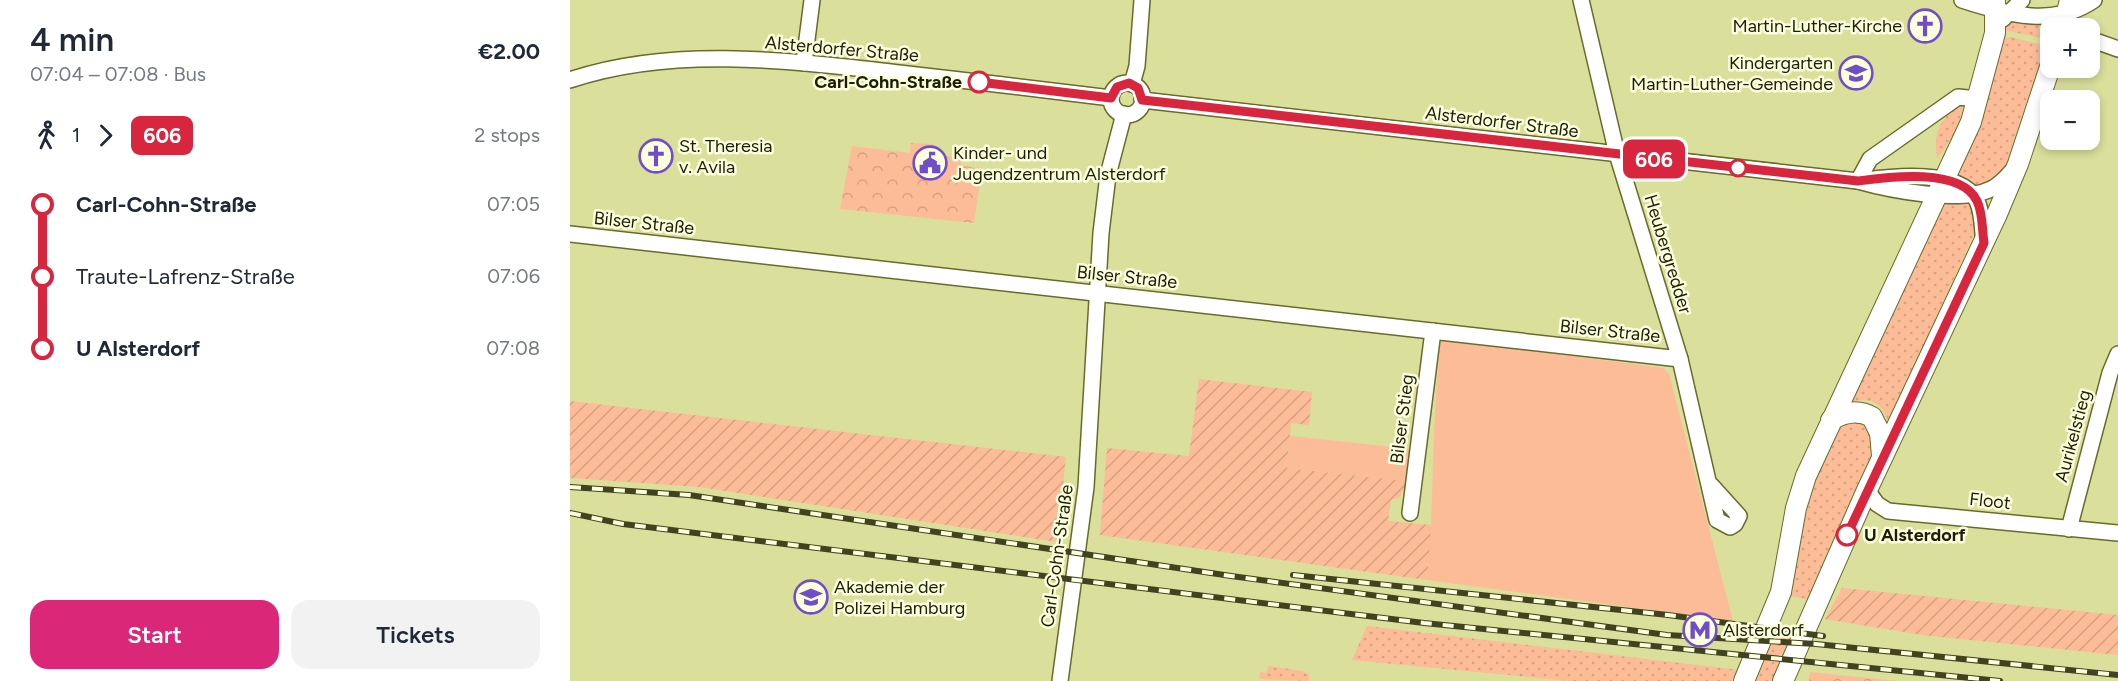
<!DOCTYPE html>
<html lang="en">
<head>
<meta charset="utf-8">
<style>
  :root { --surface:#fff; --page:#f2f2f3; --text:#1f2937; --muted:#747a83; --accent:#db2777 }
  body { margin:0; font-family:Figtree,sans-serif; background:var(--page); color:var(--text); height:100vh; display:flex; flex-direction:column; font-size:22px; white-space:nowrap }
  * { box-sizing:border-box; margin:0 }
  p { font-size:20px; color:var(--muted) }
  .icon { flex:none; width:33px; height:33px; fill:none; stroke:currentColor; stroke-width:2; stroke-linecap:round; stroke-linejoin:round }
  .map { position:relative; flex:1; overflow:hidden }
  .details { display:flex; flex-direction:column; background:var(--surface); width:570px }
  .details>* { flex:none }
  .badge { padding:0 12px; border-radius:9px; font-size:21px; line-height:39px }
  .fabs { position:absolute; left:1470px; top:18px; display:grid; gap:12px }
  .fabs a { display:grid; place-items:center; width:60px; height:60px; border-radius:12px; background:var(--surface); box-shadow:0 3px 9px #0003; font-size:30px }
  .map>.badge { position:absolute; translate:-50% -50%; box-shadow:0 0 0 3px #fff }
  .legs { display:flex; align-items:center; gap:9px; height:66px; padding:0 30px; font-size:20px }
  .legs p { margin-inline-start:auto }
  .headline { display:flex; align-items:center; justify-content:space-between; height:102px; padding:0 30px }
  h1 { font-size:33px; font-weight:600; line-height:45px }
  .primary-button { display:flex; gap:12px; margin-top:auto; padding:12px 30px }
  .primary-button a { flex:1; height:69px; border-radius:18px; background:var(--accent); color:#fff; font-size:24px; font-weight:600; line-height:69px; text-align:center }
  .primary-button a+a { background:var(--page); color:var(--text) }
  ul { padding:0 30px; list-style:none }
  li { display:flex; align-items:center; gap:21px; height:72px; font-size:22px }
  li i { display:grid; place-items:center; width:9px; height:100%; margin:0 8px; background:currentColor }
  li i::after { content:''; width:15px; height:15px; margin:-8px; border:4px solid; border-radius:50%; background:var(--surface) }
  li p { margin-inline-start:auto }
  li:first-child i { background:linear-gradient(#0000 50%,currentColor 0) }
  li:last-child i { background:linear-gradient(currentColor 50%,#0000 0) }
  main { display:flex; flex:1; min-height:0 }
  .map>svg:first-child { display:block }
  .grass { fill:url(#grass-dots) }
  .park { fill:url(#park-crowns) }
  .garden { fill:url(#garden-furrows) }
  .pitch { fill:#fbbc97 }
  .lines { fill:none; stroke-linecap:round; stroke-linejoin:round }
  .minor-casing { stroke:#686b2a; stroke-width:18 }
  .major-casing { stroke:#686b2a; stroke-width:22 }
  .minor { stroke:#fff; stroke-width:15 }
  .major { stroke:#fff; stroke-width:20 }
  .rail-casing { stroke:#414220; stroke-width:6 }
  .rail { stroke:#fbfedc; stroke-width:4; stroke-dasharray:11; stroke-linecap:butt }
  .line-1-casing { stroke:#fff; stroke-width:14 }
  .line-1 { stroke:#d7263d; stroke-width:9 }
  .stop-1-dot { fill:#fff; stroke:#d7263d; stroke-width:3 }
  .labels { text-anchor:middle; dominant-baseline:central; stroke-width:5; stroke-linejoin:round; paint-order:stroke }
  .poi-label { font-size:18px; fill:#1d1e04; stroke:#fbfedc; text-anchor:start }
  .street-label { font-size:18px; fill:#1d1e04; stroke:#fbfedc }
  .stop-label { font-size:18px; font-weight:bold; fill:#1d1e04; stroke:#fbfedc; text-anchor:end }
</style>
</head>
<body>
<main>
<section class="details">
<div class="headline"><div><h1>4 min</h1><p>07:04 – 07:08 · Bus</p></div><b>€2.00</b></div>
<div class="legs"><svg class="icon" aria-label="walk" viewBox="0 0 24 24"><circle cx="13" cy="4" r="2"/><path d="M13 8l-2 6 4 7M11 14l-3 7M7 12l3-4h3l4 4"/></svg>1<svg class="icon" aria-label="forward" viewBox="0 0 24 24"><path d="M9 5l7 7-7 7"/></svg><b class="badge" style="background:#d7263d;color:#fff">606</b><p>2 stops</p></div>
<ul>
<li><i style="color:#d7263d"></i><b>Carl-Cohn-Straße</b><p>07:05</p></li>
<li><i style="color:#d7263d"></i><span>Traute-Lafrenz-Straße</span><p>07:06</p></li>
<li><i style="color:#d7263d"></i><b>U Alsterdorf</b><p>07:08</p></li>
</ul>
<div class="primary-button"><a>Start</a><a>Tickets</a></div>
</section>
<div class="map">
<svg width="1548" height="681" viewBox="0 0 1548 681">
  <defs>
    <pattern id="grass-dots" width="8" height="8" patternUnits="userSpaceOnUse" patternTransform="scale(1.5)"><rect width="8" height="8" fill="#fbbc97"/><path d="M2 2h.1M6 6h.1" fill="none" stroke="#d7a180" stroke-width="1.8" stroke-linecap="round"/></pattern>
    <pattern id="park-crowns" width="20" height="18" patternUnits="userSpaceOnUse" patternTransform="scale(1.5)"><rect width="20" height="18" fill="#fbbc97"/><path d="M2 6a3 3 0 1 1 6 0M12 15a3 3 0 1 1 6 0" fill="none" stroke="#d7a180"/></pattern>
    <pattern id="garden-furrows" width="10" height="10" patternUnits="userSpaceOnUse" patternTransform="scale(1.5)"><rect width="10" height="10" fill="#fbbc97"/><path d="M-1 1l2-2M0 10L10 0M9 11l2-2" fill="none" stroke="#d7a180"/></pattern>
  </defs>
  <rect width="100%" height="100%" fill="#dadf9b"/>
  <g class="grass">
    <polygon points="1439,22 1486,22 1486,28 1480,28 1480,40 1434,30"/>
    <polygon points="1441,37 1480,47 1446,154 1424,180 1403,188 1385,176 1432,39"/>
    <path d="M 1393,100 C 1394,117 1381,143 1367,158 C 1363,126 1371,122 1393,100 Z"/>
    <path d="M 1380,201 L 1401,202 L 1406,229 L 1319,424 C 1314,403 1298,394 1278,404 L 1369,210 Z"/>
    <polygon points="1297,421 1304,449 1286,487 1275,524 1240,600 1221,596 1219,590 1237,490 1270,423"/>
    <polygon points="797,626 1169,670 1161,681 1000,681 782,660"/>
    <polygon points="1204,627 1226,631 1203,681 1180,681"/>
    <polygon points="698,666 733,671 739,675 739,681 689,679 690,672 697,673"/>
  </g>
  <g class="park">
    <polygon points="341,143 363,144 363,155 391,158 391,166 412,168 404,223 270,209 282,146 340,153"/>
    <polygon points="1240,672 1327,681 1239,681"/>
  </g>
  <g class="garden">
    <polygon points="629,379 742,392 739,425 721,423 717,468 838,481 829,498 821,500 818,521 862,525 857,580 530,535 537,448 619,456"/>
    <polygon points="0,401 496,457 487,542 129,487 0,478"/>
    <polygon points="1272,588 1548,615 1548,655 1352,635 1255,619"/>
  </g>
  <g class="pitch">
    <path d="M 871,339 L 1093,368 L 1099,374 L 1163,621 L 857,580 C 865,500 861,419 871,339 Z"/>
    <polygon points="720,436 842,449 838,481 717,468"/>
  </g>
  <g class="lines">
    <g class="minor-casing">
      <g id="minor">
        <polyline points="1011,0 1047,154 1110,359 1147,520 1160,527 1165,524 1169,516 1141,485"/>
        <path d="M 1392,0 C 1435,14 1484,28 1524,0"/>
        <polyline points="1433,19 1452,0"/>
        <polyline points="1520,39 1548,49"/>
        <polyline points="234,63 242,0"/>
        <path d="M 0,80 C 103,45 223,61 329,73 C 400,81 470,89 541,98"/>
        <circle cx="557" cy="99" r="16"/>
        <polyline points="562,84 567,66 572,0"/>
        <path d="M 572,100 L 1288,181 C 1320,190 1391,204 1421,189 C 1430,185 1436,178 1442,171"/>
        <path d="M 1296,180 C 1325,176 1392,169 1407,201 C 1413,213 1412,230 1414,243"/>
        <polyline points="1288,181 1300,159 1388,97 1408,99"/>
        <polyline points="0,234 1110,359"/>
        <polyline points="1297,490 1307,504 1318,511 1548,533"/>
        <polyline points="840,513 863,331"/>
        <polyline points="1499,529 1540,373 1548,354"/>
        <polyline points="490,681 516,487 531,233 538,175 554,114"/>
      </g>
    </g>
    <g class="major-casing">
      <g id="major">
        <polyline points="1493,28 1500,0"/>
        <path d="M 1261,420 C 1274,412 1288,409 1302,417 L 1310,433 L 1312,456"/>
        <polyline points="1174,681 1211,592 1226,508 1236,476 1401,122 1425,33 1425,0"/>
        <polyline points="1213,681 1297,490 1427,214 1448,164 1480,67"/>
      </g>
    </g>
    <use href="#minor" class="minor"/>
    <use href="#major" class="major"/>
    <g class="rail-casing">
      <g id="rail">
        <polyline points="0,487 119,495 661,576 1097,635 1246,644 1548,675"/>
        <polyline points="0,513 53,524 854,623 1430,681"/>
        <polyline points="723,575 1098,615 1253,636"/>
      </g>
    </g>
    <use href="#rail" class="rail"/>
  </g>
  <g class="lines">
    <g class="line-1-casing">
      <path id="line-1" d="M 409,82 L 541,98 L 547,87 L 559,83 L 568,88 L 572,100 L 591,102 L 1288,181 C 1318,177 1391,167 1407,201 C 1413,213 1412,230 1414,243 L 1277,535"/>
    </g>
    <use href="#line-1" class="line-1"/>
  </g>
  <defs>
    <g id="church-ring" transform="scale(1.725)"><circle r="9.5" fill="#fbfedc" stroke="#6f4ec7" stroke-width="1.5"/><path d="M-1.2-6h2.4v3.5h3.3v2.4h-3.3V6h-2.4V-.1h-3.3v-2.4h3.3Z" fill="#6f4ec7"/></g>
    <g id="school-ring" transform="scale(1.725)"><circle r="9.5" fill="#fbfedc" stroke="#6f4ec7" stroke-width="1.5"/><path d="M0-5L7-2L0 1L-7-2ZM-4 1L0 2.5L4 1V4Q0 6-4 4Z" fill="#6f4ec7"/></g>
    <g id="civic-ring" transform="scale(1.725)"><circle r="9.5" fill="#fbfedc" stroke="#6f4ec7" stroke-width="1.5"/><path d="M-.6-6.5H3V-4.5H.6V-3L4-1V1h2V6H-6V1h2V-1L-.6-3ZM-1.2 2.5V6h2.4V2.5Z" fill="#6f4ec7"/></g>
    <g id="university-ring" transform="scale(1.725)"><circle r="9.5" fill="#fbfedc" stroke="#6f4ec7" stroke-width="1.5"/><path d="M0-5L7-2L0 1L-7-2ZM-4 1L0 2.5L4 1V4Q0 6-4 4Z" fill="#6f4ec7"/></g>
    <g id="metro-ring" transform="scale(1.725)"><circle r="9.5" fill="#fbfedc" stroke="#6f4ec7" stroke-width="1.5"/><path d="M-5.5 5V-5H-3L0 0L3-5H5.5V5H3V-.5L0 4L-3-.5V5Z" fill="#6f4ec7"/></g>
  </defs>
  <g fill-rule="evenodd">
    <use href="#church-ring" x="1355" y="26"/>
    <use href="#school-ring" x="1286" y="73"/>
    <use href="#church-ring" x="86" y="156"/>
    <use href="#civic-ring" x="360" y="163"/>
    <use href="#university-ring" x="241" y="597"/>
    <use href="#metro-ring" x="1130" y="630"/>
  </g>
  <g class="stop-1-dot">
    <circle cx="409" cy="82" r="10"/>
    <circle cx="1168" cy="168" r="8"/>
    <circle cx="1277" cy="535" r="10"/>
  </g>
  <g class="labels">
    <g class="poi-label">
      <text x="1332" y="26" text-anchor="end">Martin-Luther-Kirche</text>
      <text x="1263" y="63" text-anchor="end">Kindergarten<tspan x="1263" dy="21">Martin-Luther-Gemeinde</tspan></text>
      <text x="109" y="146">St. Theresia<tspan x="109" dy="21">v. Avila</tspan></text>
      <text x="383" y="153">Kinder- und<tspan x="383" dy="21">Jugendzentrum Alsterdorf</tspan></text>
      <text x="264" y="587">Akademie der<tspan x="264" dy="21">Polizei Hamburg</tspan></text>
      <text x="1153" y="630">Alsterdorf</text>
    </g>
    <g class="street-label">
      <text transform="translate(272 49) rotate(5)">Alsterdorfer Straße</text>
      <text transform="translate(932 122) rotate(7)">Alsterdorfer Straße</text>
      <text transform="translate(74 223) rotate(6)">Bilser Straße</text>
      <text transform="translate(1098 254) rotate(73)">Heubergredder</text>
      <text transform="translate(557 277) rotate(6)">Bilser Straße</text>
      <text transform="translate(1040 331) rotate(6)">Bilser Straße</text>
      <text transform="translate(832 419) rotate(-83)">Bilser Stieg</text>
      <text transform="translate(1503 436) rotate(-75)">Aurikelstieg</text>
      <text transform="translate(1420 501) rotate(6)">Floot</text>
      <text transform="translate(487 556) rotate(-82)">Carl-Cohn-Straße</text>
    </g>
    <g class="stop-label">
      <text x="392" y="82">Carl-Cohn-Straße</text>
      <text x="1294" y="535" text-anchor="start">U Alsterdorf</text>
    </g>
  </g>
</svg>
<div class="fabs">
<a>+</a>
<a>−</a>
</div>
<b class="badge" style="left:1084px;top:159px;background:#d7263d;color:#fff">606</b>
</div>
</main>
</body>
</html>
